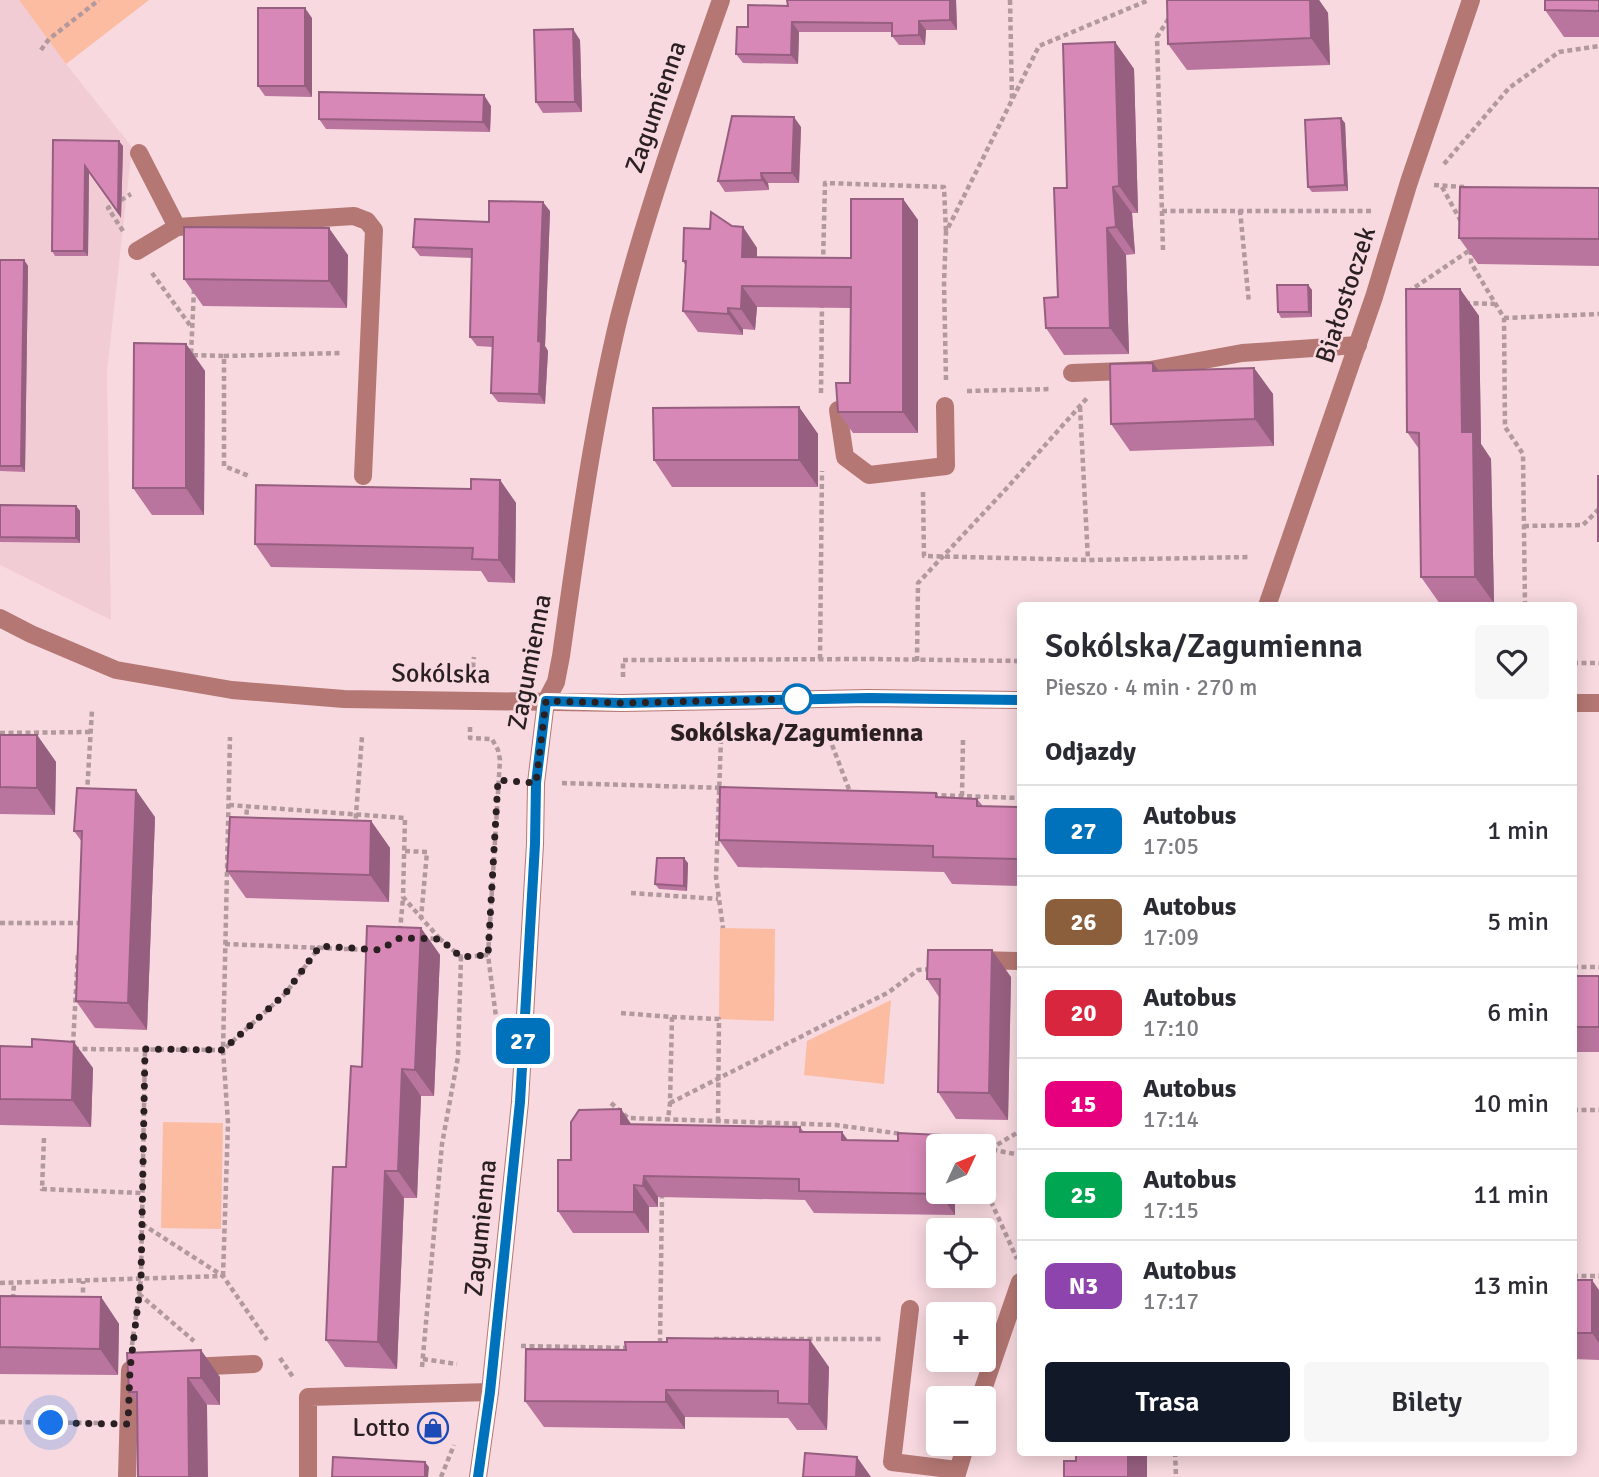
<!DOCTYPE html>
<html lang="pl">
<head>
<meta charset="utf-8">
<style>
  :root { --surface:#fff; --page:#f7f7f7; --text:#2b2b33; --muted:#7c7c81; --line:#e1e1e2; --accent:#111827 }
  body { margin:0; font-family:Signika,sans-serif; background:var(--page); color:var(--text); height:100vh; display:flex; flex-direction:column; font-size:26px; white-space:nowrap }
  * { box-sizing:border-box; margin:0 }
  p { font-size:23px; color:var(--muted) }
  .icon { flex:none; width:38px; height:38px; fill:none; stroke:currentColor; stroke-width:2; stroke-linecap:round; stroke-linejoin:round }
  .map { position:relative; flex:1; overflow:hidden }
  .drawer { position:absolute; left:1017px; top:602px; width:560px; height:854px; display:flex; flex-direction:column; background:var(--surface); border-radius:7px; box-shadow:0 4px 18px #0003 }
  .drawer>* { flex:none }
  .badge { padding:0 14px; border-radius:10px; font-size:24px; line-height:46px }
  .needle { width:46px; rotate:46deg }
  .buttons { position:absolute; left:926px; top:1134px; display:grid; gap:14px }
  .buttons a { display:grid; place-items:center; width:70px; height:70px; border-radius:7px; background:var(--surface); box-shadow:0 4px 18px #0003; font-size:35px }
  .you { position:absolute; width:35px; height:35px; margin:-18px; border:5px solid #fff; border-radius:50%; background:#1a73e8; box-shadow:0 0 0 10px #1a73e833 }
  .map>.badge { position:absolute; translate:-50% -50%; box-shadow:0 0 0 4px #fff }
  h2 { padding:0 28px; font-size:26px; line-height:63px }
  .round { display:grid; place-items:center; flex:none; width:74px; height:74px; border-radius:7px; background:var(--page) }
  .headline { display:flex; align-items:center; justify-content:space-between; height:119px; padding:0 28px }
  h1 { font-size:33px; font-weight:600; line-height:52px }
  .action { display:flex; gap:14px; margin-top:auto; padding:14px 28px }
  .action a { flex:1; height:80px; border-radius:7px; background:var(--accent); color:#fff; font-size:28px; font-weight:600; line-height:80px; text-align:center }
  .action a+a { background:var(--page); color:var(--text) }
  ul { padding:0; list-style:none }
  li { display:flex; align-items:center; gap:21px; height:91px; padding:0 28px; border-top:2px solid var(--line) }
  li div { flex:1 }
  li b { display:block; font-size:26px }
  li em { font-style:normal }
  li .badge { min-width:77px; font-weight:700; text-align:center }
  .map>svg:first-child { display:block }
  .built { fill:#f2ccd4 }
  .green { fill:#fcbca1 }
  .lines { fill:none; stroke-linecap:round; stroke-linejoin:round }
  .path { stroke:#b1999e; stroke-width:4.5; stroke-dasharray:5 3.5; stroke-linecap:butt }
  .minor { stroke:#b47773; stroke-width:18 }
  .wall { fill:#b9759d }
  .shaded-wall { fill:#965f80 }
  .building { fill:#d788b7; stroke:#965f80; stroke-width:2 }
  .line-casing { stroke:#fff; stroke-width:16 }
  .line { stroke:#0072bc; stroke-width:10 }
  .walk { stroke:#2a1f21; stroke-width:7; stroke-dasharray:0 12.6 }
  .stop-dot { fill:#fff; stroke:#0072bc; stroke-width:3.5 }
  .labels { text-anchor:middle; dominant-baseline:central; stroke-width:5; stroke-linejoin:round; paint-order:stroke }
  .street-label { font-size:26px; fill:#2a1f21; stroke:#f7d9df }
  .stop-label { font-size:26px; font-weight:bold; fill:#2a1f21; stroke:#f7d9df }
  .poi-label { font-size:26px; fill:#2a1f21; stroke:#f7d9df; text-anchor:end }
</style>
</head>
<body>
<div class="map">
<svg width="1599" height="1477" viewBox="0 0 1599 1477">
  <rect width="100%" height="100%" fill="#f7d9df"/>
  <polygon class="built" points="0,0 19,0 66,64 132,147 107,371 111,620 0,565"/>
  <g class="green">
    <polygon points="19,0 149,0 66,64"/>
    <polygon points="720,928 775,929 774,1021 719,1019"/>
    <polygon points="891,1000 884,1084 804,1075 807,1041"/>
    <polygon points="163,1122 223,1123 221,1229 161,1228"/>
  </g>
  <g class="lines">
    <g class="path">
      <polyline points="1010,0 1012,100"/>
      <polyline points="41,50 49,39 99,0"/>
      <polyline points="1444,164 1509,88 1559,52 1599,46"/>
      <polyline points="1434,185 1464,187"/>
      <polyline points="1442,187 1463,225"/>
      <polyline points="1240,210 1249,303"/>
      <polyline points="1162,211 1374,211"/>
      <polyline points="123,231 108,208 131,194"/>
      <polyline points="1163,250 1157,37 1169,18"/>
      <polyline points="1471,250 1471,263 1504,318 1505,427 1523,454 1525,606"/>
      <polyline points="823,263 825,183 944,187 946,232"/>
      <polyline points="152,273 192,328"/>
      <polyline points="194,289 191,355 224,356 224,466 249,476"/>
      <polyline points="1408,292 1470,250"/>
      <polyline points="1465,303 1495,304"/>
      <polyline points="1504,318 1599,314"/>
      <polyline points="224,356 342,353"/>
      <polyline points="946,380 944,283 946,232 1039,46 1149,0"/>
      <polyline points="967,391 1052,389"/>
      <polyline points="821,393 822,303"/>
      <polyline points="1080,407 1088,560"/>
      <polyline points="923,492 924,556 1088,560 1250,557"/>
      <polyline points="1524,526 1583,525 1599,509"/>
      <polyline points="820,659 822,471"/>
      <polyline points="917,661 918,583 1006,489 1087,398"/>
      <polyline points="1573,663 1599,663"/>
      <polyline points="472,676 474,657"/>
      <polyline points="623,677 623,660 871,659 1020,661"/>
      <polyline points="470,727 470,738 492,739 498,750 500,760 488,955 496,1017"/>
      <polyline points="0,733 91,732"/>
      <polyline points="829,737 850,792"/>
      <polyline points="721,739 716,877 723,928"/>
      <polyline points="562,783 725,788"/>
      <polyline points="87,793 92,710"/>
      <polyline points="933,795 1020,798"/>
      <polyline points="962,796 963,739"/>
      <polyline points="229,805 405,818 403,897 440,939"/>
      <polyline points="246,823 247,806"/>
      <polyline points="355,827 362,737"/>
      <polyline points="405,851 427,852 421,918"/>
      <polyline points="631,893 718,899"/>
      <polyline points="0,923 83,923"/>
      <polyline points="400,931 403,898"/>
      <polyline points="422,938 440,939 461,957 488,955"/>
      <polyline points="225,944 371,950"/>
      <polyline points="1573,967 1599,967"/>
      <polyline points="621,1013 672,1017 670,1103 668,1120"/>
      <polyline points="672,1017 719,1019 718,1121"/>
      <polyline points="73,1045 78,952"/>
      <polyline points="74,1049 223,1050 285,994 320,946"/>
      <polyline points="611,1103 628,1118 836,1125 902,1134"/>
      <polyline points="670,1103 889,992 918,970 933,969"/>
      <polyline points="1573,1110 1599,1110"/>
      <polyline points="44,1138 42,1189 142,1193"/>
      <polyline points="941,1140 976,1146"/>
      <polyline points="984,1148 1020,1155"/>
      <polyline points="990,1149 1020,1131"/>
      <polyline points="984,1186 1017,1259"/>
      <polyline points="142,1224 223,1276 267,1340"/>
      <polyline points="223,1276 228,1123 223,1050 230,737"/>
      <polyline points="1573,1276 1599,1276"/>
      <polyline points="0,1283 222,1276"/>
      <polyline points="139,1294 194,1341"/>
      <polyline points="13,1299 14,1283"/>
      <polyline points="83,1301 83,1281"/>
      <polyline points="714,1339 881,1339"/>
      <polyline points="660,1343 662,1194"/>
      <polyline points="132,1345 141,1279 145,1049"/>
      <polyline points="521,1346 631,1348"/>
      <polyline points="280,1358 293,1377"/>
      <polyline points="423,1359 457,1364"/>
      <polyline points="422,1367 442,1144 458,1057 461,957"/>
      <polyline points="0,1422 103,1423"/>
      <polyline points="1175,1452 1176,1477"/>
      <polyline points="441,1477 454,1445"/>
    </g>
    <g class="minor">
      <polyline points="139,153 177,227 354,216 367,221 374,230 363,476"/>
      <polyline points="137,251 177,227"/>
      <polyline points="1072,373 1150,370 1242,353 1358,345"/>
      <polyline points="838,410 845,457 869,475 946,466 945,406"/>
      <polyline points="1267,606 1374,297 1409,182 1471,0"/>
      <polyline points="0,618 31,634 116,670 232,690 344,699 622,703 869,698 1020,700"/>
      <polyline points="1573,703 1599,703"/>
      <polyline points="976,960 1020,961"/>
      <polyline points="910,1309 892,1462 957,1470"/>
      <polyline points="188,1367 254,1364"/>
      <polyline points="980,1398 1020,1282"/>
      <polyline points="127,1477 130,1370"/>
      <polyline points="308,1477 308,1397 490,1392"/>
      <path d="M 478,1477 L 490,1392 L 520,1102 L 535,844 L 536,783 L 546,701 L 556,682 L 561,656 C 577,543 592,429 619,317 C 647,209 684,105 721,0"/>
      <polyline points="956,1477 966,1444"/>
    </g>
  </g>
  <g class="wall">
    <polygon points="956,0 957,30 926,30 925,45 899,45 892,36 892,32 799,32 798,64 743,63 736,54 748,27 788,6"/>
    <polygon points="1167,0 1319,0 1328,13 1330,65 1187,70 1168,44"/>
    <polygon points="1599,0 1599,37 1564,37 1545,10"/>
    <polygon points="312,18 312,97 265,96 258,86"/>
    <polygon points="580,40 582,112 543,113 536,102"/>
    <polygon points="1115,42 1134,69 1138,213 1132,213 1135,254 1126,255 1129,354 1064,355 1046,328 1058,297 1067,188"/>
    <polygon points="491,106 490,132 326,129 319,119"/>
    <polygon points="1345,123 1348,191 1312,192 1308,187"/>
    <polygon points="801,127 799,183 768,183 769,190 725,192 718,181"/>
    <polygon points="53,140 123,146 121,218 89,171 88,256 55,256 52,251"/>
    <polygon points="1599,188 1599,266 1478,264 1459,238"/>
    <polygon points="903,199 918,220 918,433 853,433 838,412 850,383 851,308 757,307 755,330 743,329 743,335 698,332 683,311 685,265 683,261 710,229 732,226 743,227 757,248 757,257 851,258"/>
    <polygon points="550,211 545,346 548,351 545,404 498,402 491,393 493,347 477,346 470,337 472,258 420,256 413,247 489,222"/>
    <polygon points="348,255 347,308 203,306 184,279"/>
    <polygon points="0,260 24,260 28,266 25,472 0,471"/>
    <polygon points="1308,285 1312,290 1312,317 1281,318 1278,312"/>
    <polygon points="1460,289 1479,316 1481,444 1491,459 1494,603 1440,604 1421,577 1419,449 1407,432"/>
    <polygon points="186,344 205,371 204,515 152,515 133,488"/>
    <polygon points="1153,363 1159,371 1254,368 1273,394 1274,446 1130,451 1111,424"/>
    <polygon points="799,407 818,434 818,487 672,487 654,460"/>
    <polygon points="500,480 516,503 515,583 488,582 481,571 271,567 255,544 471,489"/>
    <polygon points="0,505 76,506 80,511 80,543 0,542"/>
    <polygon points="0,735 37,735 56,762 55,815 0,814"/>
    <polygon points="936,793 938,797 977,799 983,806 1020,807 1020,886 952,884 944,872 738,867 719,840"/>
    <polygon points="155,817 147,1030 95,1028 76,1001 82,842 74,831"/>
    <polygon points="371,821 390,848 389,902 246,898 227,871"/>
    <polygon points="688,863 687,891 659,889 655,884"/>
    <polygon points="421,928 440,955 434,1096 421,1096 417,1198 404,1198 397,1369 345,1367 326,1340 346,1167 362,1067"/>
    <rect x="1573" y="976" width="26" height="76"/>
    <polygon points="1011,977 1008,1120 956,1119 938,1092 939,997 927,979"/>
    <polygon points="0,1046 32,1047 93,1068 91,1127 0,1125"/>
    <polygon points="631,1124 800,1127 804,1132 842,1132 847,1140 938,1192 955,1192 955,1215 814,1213 805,1200 658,1197 658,1207 649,1207 649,1233 573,1233 558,1211 571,1160"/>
    <polygon points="1573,1280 1599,1290 1599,1360 1573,1359"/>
    <polygon points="0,1296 101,1297 119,1324 118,1375 0,1374"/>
    <polygon points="127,1353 220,1377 220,1405 137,1403 129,1392"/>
    <polygon points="829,1367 827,1430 797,1430 788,1418 685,1417 685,1429 544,1427 525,1401"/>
  </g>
  <g class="shaded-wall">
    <polygon points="950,0 956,0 957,30 950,20"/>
    <polygon points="1310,0 1319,0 1328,13 1330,65 1311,38"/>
    <polygon points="305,8 312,18 312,97 305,86"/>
    <polygon points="919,21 926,30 925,45 919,35"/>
    <polygon points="792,22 799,32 798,64 791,55"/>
    <polygon points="573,29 580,40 582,112 575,102"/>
    <polygon points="1115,42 1134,69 1138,213 1119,186"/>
    <polygon points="484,95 491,106 490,132 483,122"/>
    <polygon points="794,117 801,127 799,183 792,173"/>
    <polygon points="1341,118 1345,123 1348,191 1345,185"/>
    <polygon points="119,141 123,146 121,218 118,212"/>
    <polygon points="85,166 89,171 88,256 84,251"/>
    <polygon points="761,173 768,183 769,190 762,180"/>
    <polygon points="1113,187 1132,213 1135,254 1116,227"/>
    <polygon points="903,199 918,220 918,433 903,412"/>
    <polygon points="543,202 550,211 545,346 548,351 545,404 539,394 538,341"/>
    <polygon points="743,227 757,248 757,278 742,257"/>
    <polygon points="329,228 348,255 347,308 329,281"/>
    <polygon points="1107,228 1126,255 1129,354 1110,328"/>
    <polygon points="24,260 28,266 25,472 21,466"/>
    <polygon points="1308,285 1312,290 1312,317 1309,312"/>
    <polygon points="742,286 757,307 755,330 741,309"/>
    <polygon points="1460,289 1479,316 1481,444 1491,459 1494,603 1475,577 1462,432"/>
    <polygon points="728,308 743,329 743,335 728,314"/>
    <polygon points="186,344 205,371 204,515 186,488"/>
    <polygon points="1153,363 1172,389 1153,371"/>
    <polygon points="1254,368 1273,394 1274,446 1255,419"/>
    <polygon points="799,407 818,434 818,487 799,460"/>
    <polygon points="500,480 516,503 515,583 499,560"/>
    <polygon points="76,506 80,511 80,543 76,538"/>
    <polygon points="37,735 56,762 55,815 37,788"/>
    <polygon points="136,790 155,817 147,1030 128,1003"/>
    <polygon points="371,821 390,848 389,902 370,875"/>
    <polygon points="684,858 688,863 687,891 684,886"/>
    <polygon points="421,928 440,955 434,1096 415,1070"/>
    <polygon points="992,950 1011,977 1008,1120 989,1093"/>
    <polygon points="74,1042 93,1068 91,1127 72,1100"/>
    <polygon points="402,1069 421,1096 417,1198 398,1171"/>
    <polygon points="621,1109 636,1131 621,1124"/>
    <polygon points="842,1132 857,1153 842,1140"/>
    <polygon points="941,1135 949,1146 941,1146"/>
    <polygon points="385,1171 404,1198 397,1369 378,1342"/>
    <polygon points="644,1176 658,1197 658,1207 643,1186"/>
    <polygon points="634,1185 649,1207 649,1233 634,1212"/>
    <polygon points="940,1192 955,1192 955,1215 940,1194"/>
    <polygon points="1592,1280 1599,1290 1599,1343 1592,1333"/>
    <polygon points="101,1297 119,1324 118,1375 100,1349"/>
    <polygon points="810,1340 829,1367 827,1430 809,1404"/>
    <polygon points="201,1350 220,1377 220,1405 201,1378"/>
    <polygon points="188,1378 207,1405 208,1477 189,1477"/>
    <polygon points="666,1390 685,1417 685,1429 666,1402"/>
    <rect x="1128" y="1452" width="19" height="25"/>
    <polygon points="857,1457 871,1477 856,1477"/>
    <polygon points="425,1462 429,1467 428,1477 425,1477"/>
  </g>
  <g class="building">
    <polygon points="787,0 950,0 950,20 919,21 919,35 892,36 892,23 792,22 791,55 736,54 737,27 748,27 748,5 788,6"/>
    <polygon points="1167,0 1310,0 1311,38 1168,44"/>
    <polygon points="1545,0 1599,0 1599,11 1545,10"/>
    <rect x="258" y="8" width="47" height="78"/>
    <polygon points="573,29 575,102 536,102 534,30"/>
    <polygon points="1115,42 1119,186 1113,187 1116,227 1107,228 1110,328 1046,328 1044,298 1058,297 1054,188 1067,188 1063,44"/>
    <polygon points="319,92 484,95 483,122 319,119"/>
    <polygon points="732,116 794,117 792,173 761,173 762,180 718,181"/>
    <polygon points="1341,118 1345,185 1308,187 1305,120"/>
    <polygon points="53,140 119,141 118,212 85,166 84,251 52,251"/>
    <polygon points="1460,187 1599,188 1599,239 1459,238"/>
    <polygon points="851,199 903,199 903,412 838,412 836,383 850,383 851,287 742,286 741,309 728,308 728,314 683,311 686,261 683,261 684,228 710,229 711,212 732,226 743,227 742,257 851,258"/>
    <polygon points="489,201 543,202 538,341 541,342 539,394 491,393 493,337 470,337 472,249 413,247 415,219 489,222"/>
    <polygon points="184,227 329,228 329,281 184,279"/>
    <polygon points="0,260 24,260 21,466 0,466"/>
    <polygon points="1277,285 1308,285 1309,312 1278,312"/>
    <polygon points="1406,289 1460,289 1462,432 1473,432 1475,577 1421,577 1419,433 1407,432"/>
    <polygon points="134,343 186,344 186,488 133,488"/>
    <polygon points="1153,363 1153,371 1254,368 1255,419 1111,424 1110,364"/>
    <polygon points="799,407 799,460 654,460 653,408"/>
    <rect x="1598" y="476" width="1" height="65"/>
    <polygon points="471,479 500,480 499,560 472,559 473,548 255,544 256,485 471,489"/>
    <polygon points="0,505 76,506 76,538 0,537"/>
    <polygon points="0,735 37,735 37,788 0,787"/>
    <polygon points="720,787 936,793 936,797 977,799 977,806 1020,807 1020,859 933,857 933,846 719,840"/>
    <polygon points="77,788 136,790 128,1003 76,1001 82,831 74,831"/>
    <polygon points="230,817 371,821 370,875 227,871"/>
    <polygon points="657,858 684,858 684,886 655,884"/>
    <polygon points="367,926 421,928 415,1070 402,1069 398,1171 385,1171 378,1342 326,1340 333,1167 346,1167 351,1066 362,1067"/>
    <polygon points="928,950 992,950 989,1093 938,1092 940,979 927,979"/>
    <rect x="1573" y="976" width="26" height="51"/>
    <polygon points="32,1039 74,1042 72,1100 0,1099 0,1046 32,1047"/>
    <polygon points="621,1109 621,1124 800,1127 800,1132 842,1132 842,1140 898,1141 898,1133 941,1135 941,1146 938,1146 938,1192 940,1192 940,1194 799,1191 799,1179 644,1176 643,1186 634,1185 634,1212 558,1211 558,1160 571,1160 571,1122 579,1110"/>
    <rect x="1573" y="1280" width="19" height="53"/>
    <polygon points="0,1296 101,1297 100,1349 0,1347"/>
    <polygon points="667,1338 810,1340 809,1404 778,1403 778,1391 666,1390 666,1402 525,1401 526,1349 626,1350 625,1342 667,1342"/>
    <polygon points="201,1350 201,1378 188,1378 189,1477 138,1477 137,1392 129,1392 127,1353"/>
    <polygon points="1076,1452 1128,1452 1128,1477 1064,1477 1064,1461 1076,1461"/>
    <polygon points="805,1453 857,1457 856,1477 803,1477"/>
    <polygon points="333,1457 425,1462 425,1477 332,1477"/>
  </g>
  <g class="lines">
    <g class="line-casing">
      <polyline id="line" points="478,1477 490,1392 520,1102 535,844 536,783 546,701 622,703 869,698 1020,700"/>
    </g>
    <use href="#line" class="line"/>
    <polyline class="walk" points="51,1423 128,1424 130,1369 141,1279 145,1049 223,1050 285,994 320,946 380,950 400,938 440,939 461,957 488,955 498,780 536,783 546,701 622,703 797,699"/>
  </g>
  <defs>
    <g id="shop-ring" transform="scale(1.575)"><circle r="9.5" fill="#f7d9df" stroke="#1c4bb8" stroke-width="1.5"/><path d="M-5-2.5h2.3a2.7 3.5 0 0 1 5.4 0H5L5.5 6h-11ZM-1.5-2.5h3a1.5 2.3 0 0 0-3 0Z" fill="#1c4bb8"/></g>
  </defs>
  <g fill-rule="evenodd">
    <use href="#shop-ring" x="433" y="1428"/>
  </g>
  <circle class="stop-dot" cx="797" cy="699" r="14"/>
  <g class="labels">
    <g class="street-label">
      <text transform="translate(656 107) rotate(-71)">Zagumienna</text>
      <text transform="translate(1346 295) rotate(-72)">Białostoczek</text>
      <text transform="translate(530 662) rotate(-79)">Zagumienna</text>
      <text transform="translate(441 674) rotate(1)">Sokólska</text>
      <text transform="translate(481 1228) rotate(-84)">Zagumienna</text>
    </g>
    <g class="stop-label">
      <text x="797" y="733">Sokólska/Zagumienna</text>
    </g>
    <g class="poi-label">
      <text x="410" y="1428">Lotto</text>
    </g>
  </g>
</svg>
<div class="buttons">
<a><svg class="needle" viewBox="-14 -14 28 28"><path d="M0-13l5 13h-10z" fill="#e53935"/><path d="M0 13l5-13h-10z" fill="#7c7c81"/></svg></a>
<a><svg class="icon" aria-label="locate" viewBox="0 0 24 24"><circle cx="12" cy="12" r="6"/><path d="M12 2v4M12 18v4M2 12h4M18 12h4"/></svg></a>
<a>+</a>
<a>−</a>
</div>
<div class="you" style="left:51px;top:1423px"></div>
<b class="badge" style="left:523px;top:1041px;background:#0072bc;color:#fff">27</b>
<section class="drawer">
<div class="headline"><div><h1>Sokólska/Zagumienna</h1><p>Pieszo · 4 min · 270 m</p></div><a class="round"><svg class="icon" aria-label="heart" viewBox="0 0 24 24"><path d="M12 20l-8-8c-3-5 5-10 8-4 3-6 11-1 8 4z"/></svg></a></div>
<h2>Odjazdy</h2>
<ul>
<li><span class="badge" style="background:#0072bc;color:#fff">27</span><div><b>Autobus</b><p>17:05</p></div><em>1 min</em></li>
<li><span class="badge" style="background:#8b5e3c;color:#fff">26</span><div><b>Autobus</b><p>17:09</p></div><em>5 min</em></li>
<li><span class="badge" style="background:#d7263d;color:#fff">20</span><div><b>Autobus</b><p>17:10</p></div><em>6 min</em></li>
<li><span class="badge" style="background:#e6007e;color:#fff">15</span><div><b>Autobus</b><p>17:14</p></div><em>10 min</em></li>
<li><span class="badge" style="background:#00a651;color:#fff">25</span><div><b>Autobus</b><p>17:15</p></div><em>11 min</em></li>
<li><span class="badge" style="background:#8e44ad;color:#fff">N3</span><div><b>Autobus</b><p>17:17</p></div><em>13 min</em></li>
</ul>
<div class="action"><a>Trasa</a><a>Bilety</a></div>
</section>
</div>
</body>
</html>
